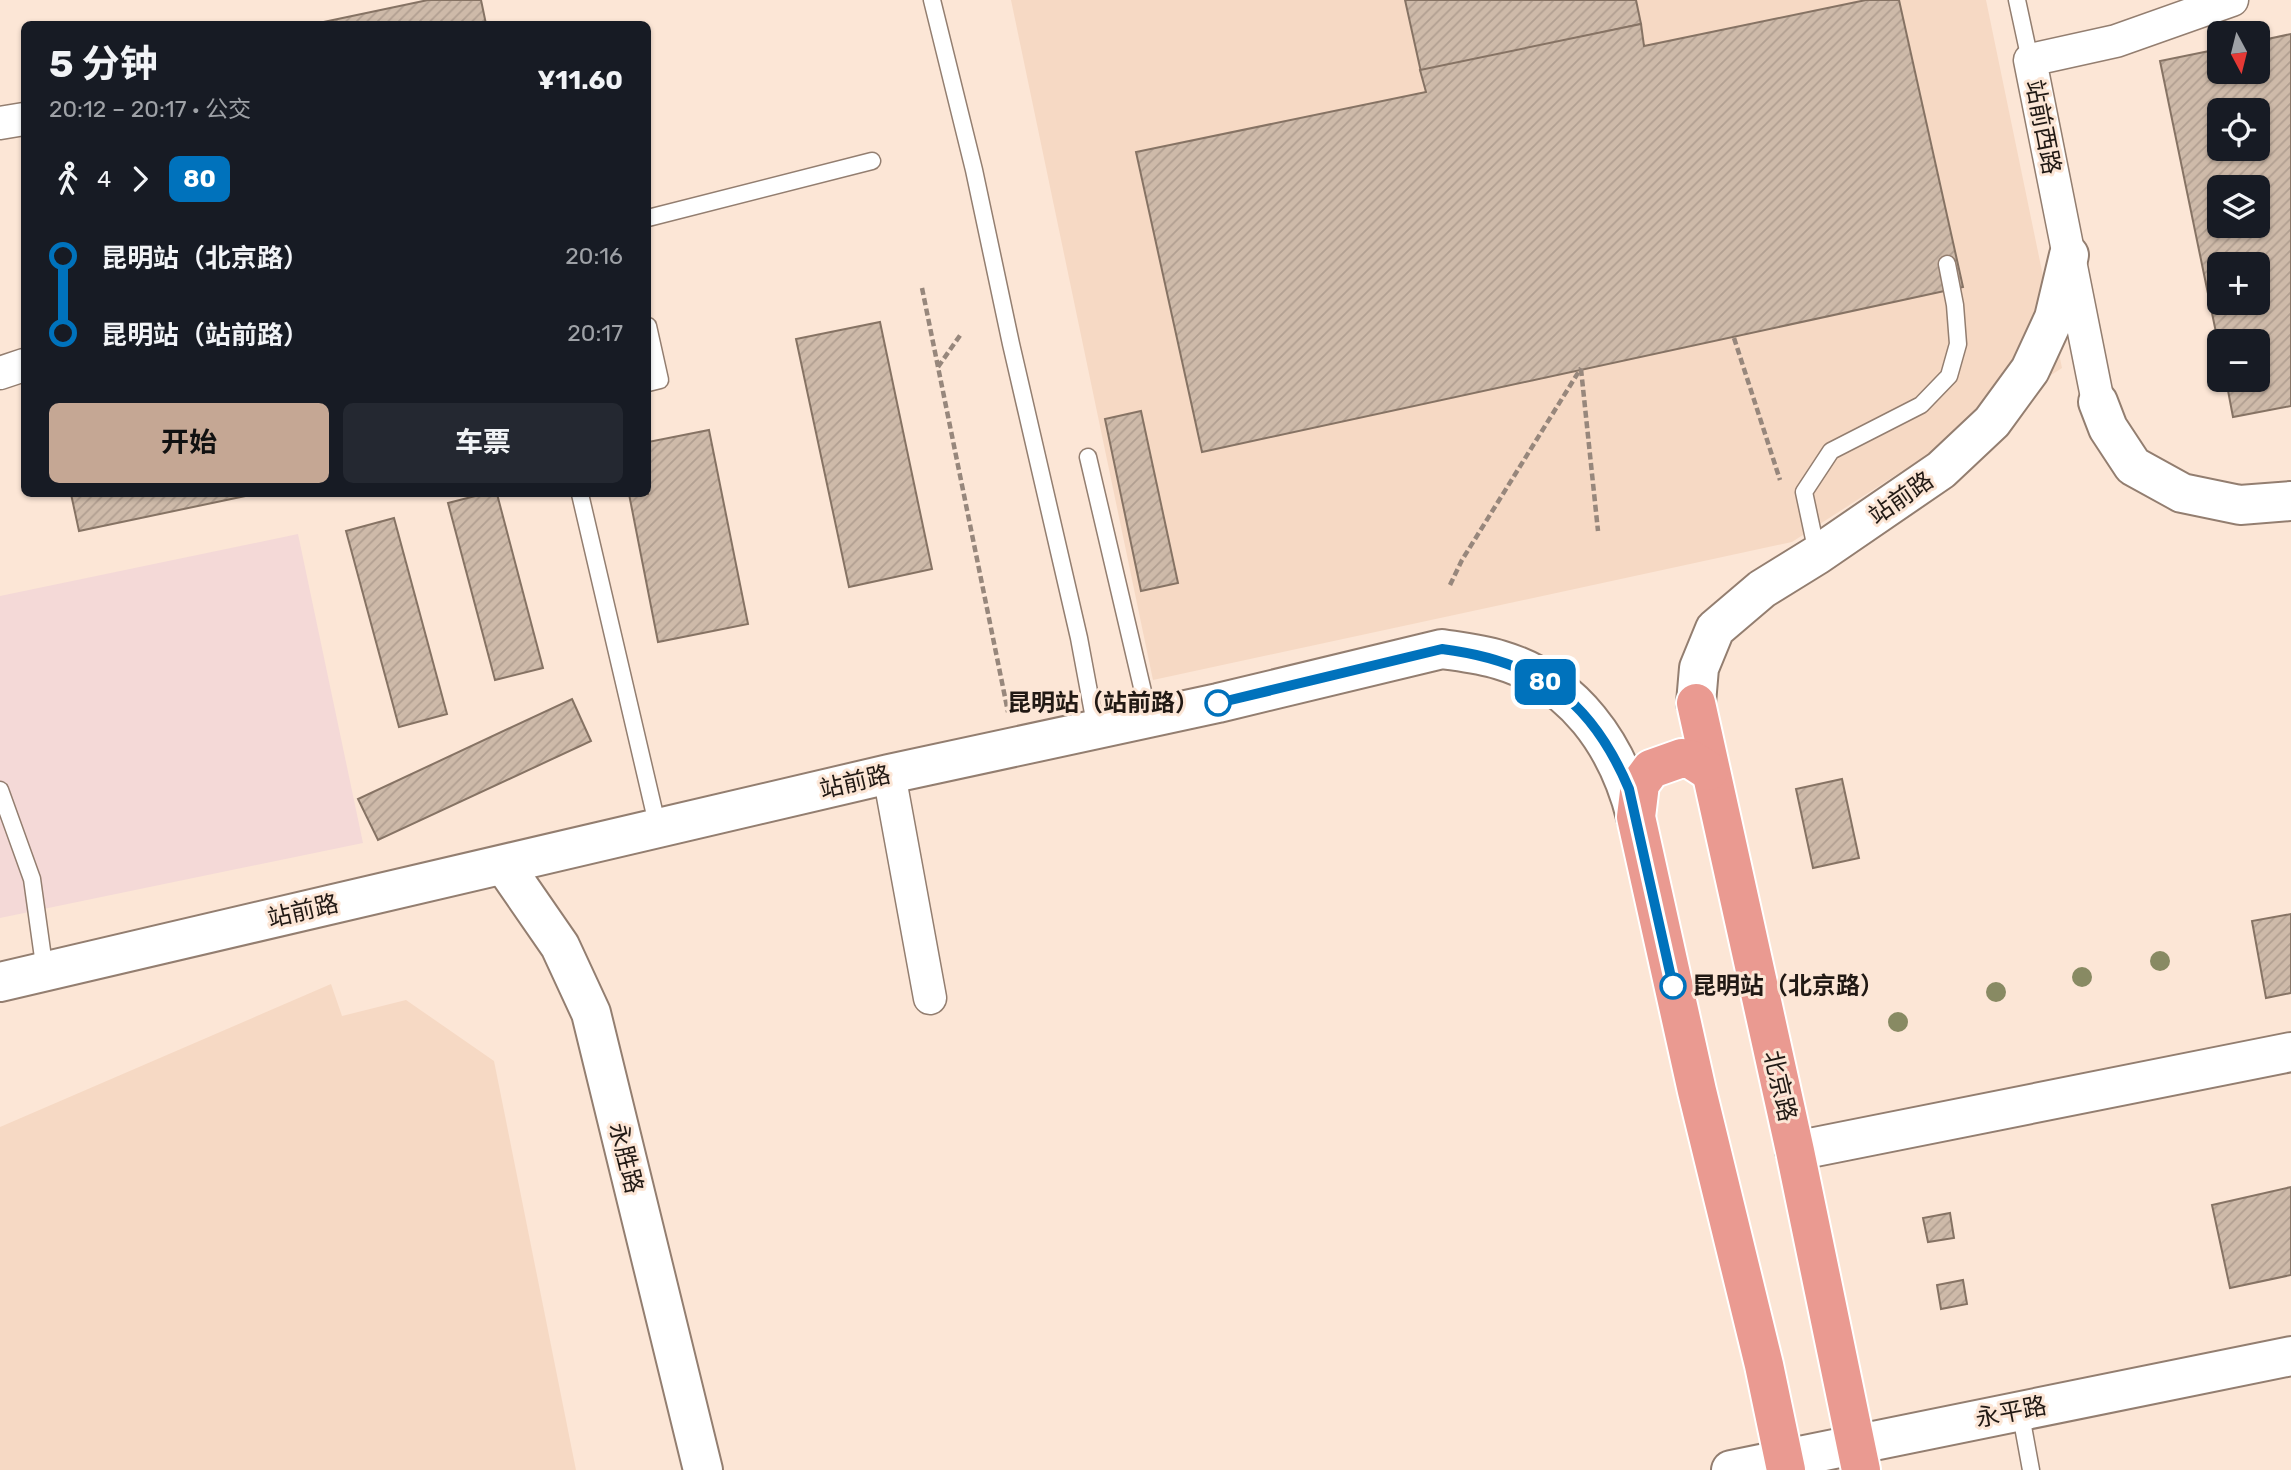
<!DOCTYPE html>
<html lang="zh">
<head>
<meta charset="utf-8">
<style>
  :root { --surface:#171b24; --page:#242831; --text:#f1f3f6; --muted:#9ea1a6; --accent:#c5a794 }
  body { margin:0; font-family:Rubik,"Noto Sans SC",sans-serif; background:var(--page); color:var(--text); height:100vh; display:flex; flex-direction:column; font-size:26px; white-space:nowrap }
  * { box-sizing:border-box; margin:0 }
  p { font-size:23px; color:var(--muted) }
  .icon { flex:none; width:38px; height:38px; fill:none; stroke:currentColor; stroke-width:2; stroke-linecap:round; stroke-linejoin:round }
  .map { position:relative; flex:1; overflow:hidden }
  .sheet { position:absolute; left:21px; top:21px; width:630px; height:476px; display:flex; flex-direction:column; background:var(--surface); border-radius:10px; box-shadow:0 2px 5px #0004 }
  .sheet>* { flex:none }
  .badge { padding:0 14px; border-radius:10px; font-size:24px; line-height:46px }
  .needle { width:46px; rotate:173deg }
  .controls { position:absolute; left:2207px; top:21px; display:grid; gap:14px }
  .controls a { display:grid; place-items:center; width:63px; height:63px; border-radius:10px; background:var(--surface); box-shadow:0 2px 5px #0004; font-size:35px }
  .map>.badge { position:absolute; translate:-50% -50%; box-shadow:0 0 0 4px #fff }
  .legs { display:flex; align-items:center; gap:10px; height:77px; padding:0 28px; font-size:23px }
  .legs p { margin-inline-start:auto }
  .summary { display:flex; align-items:center; justify-content:space-between; height:119px; padding:0 28px }
  h1 { font-size:38px; font-weight:700; line-height:52px }
  .action { display:flex; gap:14px; margin-top:auto; padding:14px 28px }
  .action a { flex:1; height:80px; border-radius:10px; background:var(--accent); color:#111; font-size:28px; font-weight:700; line-height:80px; text-align:center }
  .action a+a { background:var(--page); color:var(--text) }
  ul { padding:0 28px; list-style:none }
  li { display:flex; align-items:center; gap:24px; height:77px; font-size:26px }
  li i { display:grid; place-items:center; width:10px; height:100%; margin:0 9px; background:currentColor }
  li i::after { content:''; width:18px; height:18px; margin:-9px; border:5px solid; border-radius:50%; background:var(--surface) }
  li p { margin-inline-start:auto }
  li:first-child i { background:linear-gradient(#0000 50%,currentColor 0) }
  li:last-child i { background:linear-gradient(currentColor 50%,#0000 0) }
  .map>svg:first-child { display:block }
  .built { fill:#f6d9c4 }
  .education { fill:#f4d9d7 }
  .building { fill:url(#building-hatch); stroke:#867364; stroke-width:2; fill-rule:evenodd }
  .lines { fill:none; stroke-linecap:round; stroke-linejoin:round }
  .lane-casing { stroke:#937e70; stroke-width:19 }
  .street-casing { stroke:#937e70; stroke-width:35 }
  .secondary-casing { stroke:#937e70; stroke-width:42 }
  .primary-casing { stroke:#fff; stroke-width:42 }
  .path { stroke:#97877c; stroke-width:4.5; stroke-dasharray:7 3.5; stroke-linecap:butt }
  .lane { stroke:#fff; stroke-width:16 }
  .street { stroke:#fff; stroke-width:32 }
  .secondary { stroke:#fff; stroke-width:38 }
  .primary { stroke:#ea9a91; stroke-width:38 }
  .tree { fill:#888a63 }
  .line-1-casing { stroke:#fff; stroke-width:16 }
  .line-1 { stroke:#0072bc; stroke-width:10 }
  .stop-1-dot { fill:#fff; stroke:#0072bc; stroke-width:3.5 }
  .labels { text-anchor:middle; dominant-baseline:central; stroke-width:6; stroke-linejoin:round; paint-order:stroke }
  .street-label { font-size:24px; fill:#211914; stroke:#fce6d6 }
  .stop-label { font-size:24px; font-weight:bold; fill:#211914; stroke:#fce6d6; text-anchor:end }
</style>
</head>
<body>
<div class="map">
<svg width="2291" height="1470" viewBox="0 0 2291 1470">
  <defs>
    <pattern id="building-hatch" width="6" height="6" patternUnits="userSpaceOnUse" patternTransform="scale(1.75)"><rect width="6" height="6" fill="#cebaa9"/><path d="M-1 1l2-2M0 6l6-6M5 7l2-2" fill="none" stroke="#b19f91"/></pattern>
  </defs>
  <rect width="100%" height="100%" fill="#fce6d6"/>
  <g class="built">
    <polygon points="1011,0 1986,0 2062,368 1792,542 1153,680"/>
    <polygon points="331,984 342,1016 406,1000 494,1061 576,1470 0,1470 0,1127"/>
  </g>
  <polygon class="education" points="298,534 363,843 0,918 0,596"/>
  <g class="building">
    <polygon points="428,0 481,0 486,24 314,24"/>
    <polygon points="1405,0 1636,0 1641,24 1421,72"/>
    <polygon points="1866,0 1899,0 1963,287 1202,452 1136,152 1426,92 1420,70 1641,24 1644,46"/>
    <path d="M 2291,34 L 2291,406 L 2233,417 L 2226,380 L 2258,380 L 2258,341 L 2219,341 L 2219,347 L 2160,61 L 2219,49 L 2219,72 L 2258,72 L 2258,41 ZM 2219,110 L 2258,110 L 2258,149 L 2219,149 ZM 2219,187 L 2258,187 L 2258,226 L 2219,226 ZM 2219,264 L 2258,264 L 2258,303 L 2219,303 Z"/>
    <polygon points="880,322 932,569 849,587 796,339"/>
    <polygon points="1141,411 1178,583 1141,591 1105,419"/>
    <polygon points="709,430 748,624 658,642 629,494 648,494 648,442"/>
    <polygon points="71,494 255,494 79,531"/>
    <polygon points="483,494 497,494 543,668 495,680 448,503"/>
    <polygon points="394,518 447,714 399,727 346,531"/>
    <polygon points="572,699 591,741 378,840 358,799"/>
    <polygon points="1842,779 1859,858 1813,868 1796,789"/>
    <polygon points="2291,914 2291,993 2266,998 2252,921"/>
    <polygon points="2291,1187 2291,1275 2230,1288 2212,1205"/>
    <polygon points="1950,1213 1954,1238 1928,1242 1923,1218"/>
    <polygon points="1963,1280 1967,1304 1941,1309 1937,1285"/>
  </g>
  <g class="lines">
    <g class="lane-casing">
      <g id="lane">
        <polyline points="932,0 974,170 1011,344 1079,638 1096,729"/>
        <polyline points="2017,0 2030,60"/>
        <polyline points="648,218 872,161"/>
        <polyline points="648,326 660,380 648,383"/>
        <polyline points="1088,457 1149,717"/>
        <polyline points="580,494 658,828"/>
        <polyline points="1817,553 1804,492 1831,451 1921,405 1949,376 1958,344 1955,305 1947,264"/>
        <polyline points="0,790 32,879 45,972"/>
        <polyline points="2020,1410 2031,1470"/>
      </g>
    </g>
    <g class="street-casing">
      <g id="street">
        <polyline points="0,123 24,119"/>
        <polyline points="0,373 24,365"/>
        <polyline points="2098,402 2030,60 2116,41 2232,0"/>
        <polyline points="889,774 930,998"/>
      </g>
    </g>
    <g class="secondary-casing">
      <g id="secondary">
        <polyline points="2098,402 2108,428 2133,466 2182,493 2240,505 2291,501"/>
        <polyline points="1696,703 1699,668 1715,629 1762,589 1817,555 1941,470 1992,422 2030,370 2054,318 2069,255"/>
        <polyline points="504,865 560,946 591,1013 703,1470"/>
        <path d="M 0,982 L 889,774 L 1218,703 L 1442,649 C 1462,652 1481,654 1500,660 C 1574,682 1618,745 1636,817"/>
        <polyline points="1795,1151 2291,1052"/>
        <polyline points="1731,1470 2291,1356"/>
      </g>
    </g>
    <g class="primary-casing">
      <g id="primary">
        <polyline points="1696,703 1795,1151 1861,1470"/>
        <polyline points="1709,771 1692,760 1682,758 1651,769 1640,784 1636,817 1697,1091 1764,1365 1786,1470"/>
      </g>
    </g>
    <g class="path">
      <polyline points="922,288 1008,712"/>
      <polyline points="1734,338 1780,480"/>
      <polyline points="938,367 961,334"/>
      <polyline points="1581,369 1598,531"/>
      <polyline points="1450,585 1462,560 1581,368"/>
    </g>
    <use href="#lane" class="lane"/>
    <use href="#street" class="street"/>
    <use href="#secondary" class="secondary"/>
    <use href="#primary" class="primary"/>
  </g>
  <g class="tree">
    <circle cx="2160" cy="961" r="10"/>
    <circle cx="2082" cy="977" r="10"/>
    <circle cx="1996" cy="992" r="10"/>
    <circle cx="1898" cy="1022" r="10"/>
  </g>
  <g class="lines">
    <g class="line-1-casing">
      <path id="line-1" d="M 1218,703 L 1442,649 C 1537,661 1591,699 1629,789 L 1673,986"/>
    </g>
    <use href="#line-1" class="line-1"/>
  </g>
  <g class="stop-1-dot">
    <circle cx="1218" cy="703" r="12"/>
    <circle cx="1673" cy="986" r="12"/>
  </g>
  <g class="labels">
    <g class="street-label">
      <text transform="translate(2043 127) rotate(79)">站前西路</text>
      <text transform="translate(1901 498) rotate(-35)">站前路</text>
      <text transform="translate(855 782) rotate(-13)">站前路</text>
      <text transform="translate(303 911) rotate(-13)">站前路</text>
      <text transform="translate(1780 1086) rotate(77)">北京路</text>
      <text transform="translate(626 1158) rotate(76)">永胜路</text>
      <text transform="translate(2011 1412) rotate(-11)">永平路</text>
    </g>
    <g class="stop-label">
      <text x="1199" y="703">昆明站（站前路）</text>
      <text x="1692" y="986" text-anchor="start">昆明站（北京路）</text>
    </g>
  </g>
</svg>
<div class="controls">
<a><svg class="needle" viewBox="-14 -14 28 28"><path d="M0-13l5 13h-10z" fill="#e53935"/><path d="M0 13l5-13h-10z" fill="#9ea1a6"/></svg></a>
<a><svg class="icon" aria-label="locate" viewBox="0 0 24 24"><circle cx="12" cy="12" r="6"/><path d="M12 2v4M12 18v4M2 12h4M18 12h4"/></svg></a>
<a><svg class="icon" aria-label="layers" viewBox="0 0 24 24"><path d="M12 4l9 5-9 5-9-5zM3 14l9 5 9-5"/></svg></a>
<a>+</a>
<a>−</a>
</div>
<b class="badge" style="left:1545px;top:682px;background:#0072bc;color:#fff">80</b>
<section class="sheet">
<div class="summary"><div><h1>5 分钟</h1><p>20:12 – 20:17 · 公交</p></div><b>¥11.60</b></div>
<div class="legs"><svg class="icon" aria-label="walk" viewBox="0 0 24 24"><circle cx="13" cy="4" r="2"/><path d="M13 8l-2 6 4 7M11 14l-3 7M7 12l3-4h3l4 4"/></svg>4<svg class="icon" aria-label="forward" viewBox="0 0 24 24"><path d="M9 5l7 7-7 7"/></svg><b class="badge" style="background:#0072bc;color:#fff">80</b></div>
<ul>
<li><i style="color:#0072bc"></i><b>昆明站（北京路）</b><p>20:16</p></li>
<li><i style="color:#0072bc"></i><b>昆明站（站前路）</b><p>20:17</p></li>
</ul>
<div class="action"><a>开始</a><a>车票</a></div>
</section>
</div>
</body>
</html>
